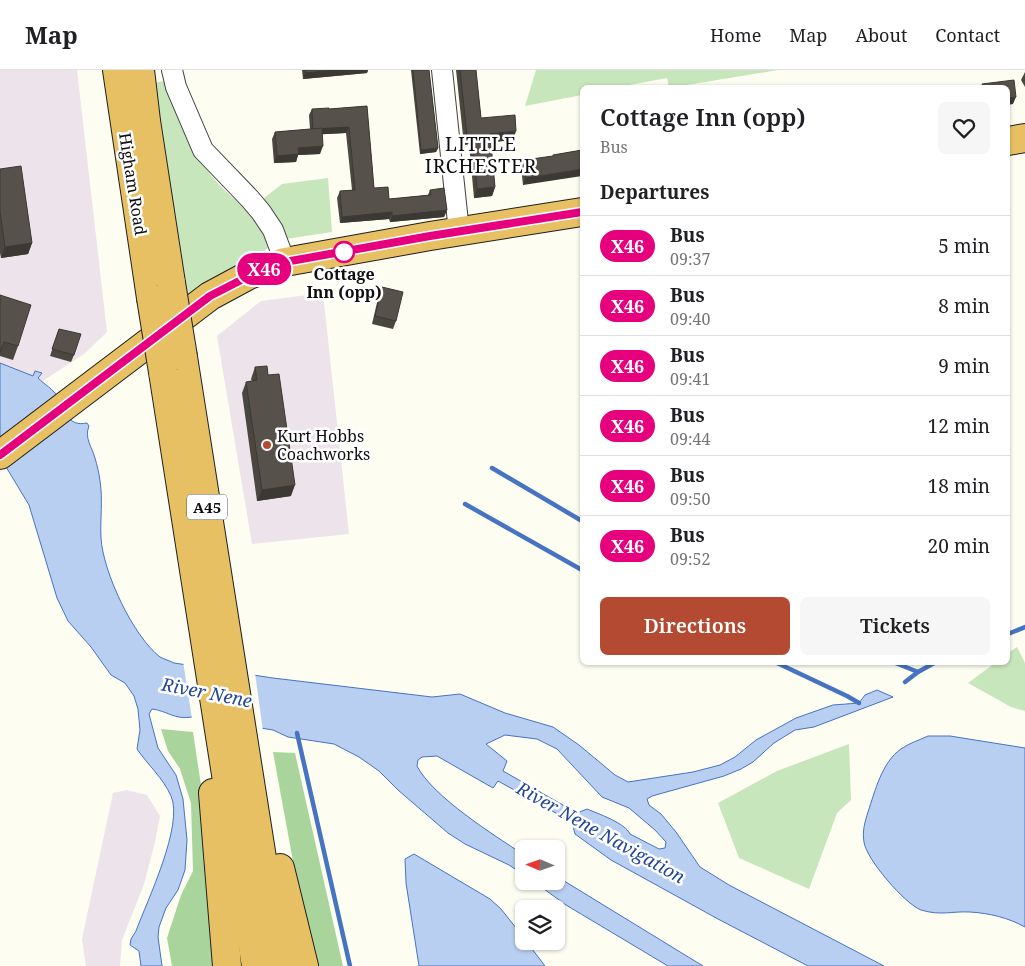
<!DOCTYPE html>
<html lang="en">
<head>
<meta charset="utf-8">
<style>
  :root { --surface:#fff; --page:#f6f6f6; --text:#202124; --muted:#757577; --line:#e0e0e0; --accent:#b34a31 }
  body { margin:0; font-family:"Noto Serif",serif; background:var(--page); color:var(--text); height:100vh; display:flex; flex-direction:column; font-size:19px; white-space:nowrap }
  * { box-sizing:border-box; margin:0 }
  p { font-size:16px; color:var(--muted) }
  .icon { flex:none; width:28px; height:28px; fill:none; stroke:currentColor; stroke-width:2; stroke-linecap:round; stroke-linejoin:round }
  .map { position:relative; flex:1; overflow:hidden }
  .panel { position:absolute; left:580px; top:15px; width:430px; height:580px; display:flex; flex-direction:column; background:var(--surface); border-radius:8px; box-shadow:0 1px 4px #0004 }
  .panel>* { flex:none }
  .badge { padding:0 10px; border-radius:16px; font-size:18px; line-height:32px }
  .needle { width:32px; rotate:272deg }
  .buttons { position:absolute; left:515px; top:770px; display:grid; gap:10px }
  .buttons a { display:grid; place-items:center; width:50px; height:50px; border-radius:8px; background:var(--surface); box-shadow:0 1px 4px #0004; font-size:25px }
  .map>.badge { position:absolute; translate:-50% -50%; box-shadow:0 0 0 2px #fff }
  h2 { padding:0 20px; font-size:19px; line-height:45px }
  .round { display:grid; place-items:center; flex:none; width:52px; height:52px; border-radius:8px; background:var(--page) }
  .head { display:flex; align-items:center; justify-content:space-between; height:85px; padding:0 20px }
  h1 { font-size:24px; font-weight:600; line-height:38px }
  .cta { display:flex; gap:10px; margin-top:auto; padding:10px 20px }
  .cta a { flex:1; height:58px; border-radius:8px; background:var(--accent); color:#fff; font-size:20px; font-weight:600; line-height:58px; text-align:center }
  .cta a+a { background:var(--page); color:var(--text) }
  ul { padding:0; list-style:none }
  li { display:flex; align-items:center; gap:15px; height:60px; padding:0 20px; border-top:1px solid var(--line) }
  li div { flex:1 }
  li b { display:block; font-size:19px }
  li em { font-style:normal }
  li .badge { min-width:55px; font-weight:700; text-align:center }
  header { display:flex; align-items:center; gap:30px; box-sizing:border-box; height:70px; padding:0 25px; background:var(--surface); border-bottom:1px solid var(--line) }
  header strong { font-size:24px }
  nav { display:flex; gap:28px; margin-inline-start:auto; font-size:18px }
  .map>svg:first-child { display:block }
  .industrial { fill:#ece3eb }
  .green { fill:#c8e6bc }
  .forest { fill:#a9d59d }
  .water { fill:#b9cff1; stroke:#4673c2; fill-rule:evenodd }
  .pier { fill:#fdfef1 }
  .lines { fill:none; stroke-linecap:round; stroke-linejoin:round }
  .stream { stroke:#4673c2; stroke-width:4.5 }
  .minor-casing { stroke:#414141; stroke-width:22 }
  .highway-casing { stroke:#1f1f1f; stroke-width:30 }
  .minor { stroke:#fff; stroke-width:20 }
  .highway { stroke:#e8c064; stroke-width:28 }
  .highway-bridge-casing { stroke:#1f1f1f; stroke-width:30; stroke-linecap:butt }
  .highway-bridge { stroke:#e8c064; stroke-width:28 }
  .wall { fill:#4a4740 }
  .shaded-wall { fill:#3c3934 }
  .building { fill:#56524b; stroke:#3c3934 }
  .line-casing { stroke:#fff; stroke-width:11 }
  .line { stroke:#e6007e; stroke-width:8 }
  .stop-dot { fill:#fff; stroke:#e6007e; stroke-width:2.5 }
  .poi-dot { fill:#b34a31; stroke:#fff; stroke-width:2 }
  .labels { text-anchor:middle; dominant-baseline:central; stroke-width:5; stroke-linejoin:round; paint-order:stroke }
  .shield { fill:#fff; stroke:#565656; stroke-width:1 }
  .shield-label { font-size:15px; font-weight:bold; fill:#0e0e0e }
  .street-label { font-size:16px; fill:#0e0e0e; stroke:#fff }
  .stop-label { font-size:16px; font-weight:bold; fill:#0e0e0e; stroke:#fff }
  .poi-label { font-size:16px; fill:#0e0e0e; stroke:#fff; text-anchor:start }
  .water-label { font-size:18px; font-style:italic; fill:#214796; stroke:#fff }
  .quarter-label { font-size:19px; letter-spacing:1px; fill:#0e0e0e; stroke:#fff }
</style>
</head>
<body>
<header>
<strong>Map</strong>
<nav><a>Home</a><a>Map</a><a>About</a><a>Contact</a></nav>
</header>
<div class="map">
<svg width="1025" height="896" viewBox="0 0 1025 896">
  <rect width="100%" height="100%" fill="#fdfef1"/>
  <g class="industrial">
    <polygon points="0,0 77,0 107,262 84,284 35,316 0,301"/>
    <polygon points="323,223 349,464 252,474 217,266 261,231"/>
    <polygon points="127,720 147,725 160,746 155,772 144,814 122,870 120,896 86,896 82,869 113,723"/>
  </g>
  <g class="green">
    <polygon points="536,0 778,0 675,17 669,17 667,8 619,17 582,18 582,25 525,36"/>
    <path d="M 169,10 C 181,45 190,82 215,110 C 231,130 267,150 268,178 L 225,207 L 188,225 L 154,13 Z"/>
    <polygon points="328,108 332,162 286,169 264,128 282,114"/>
    <polygon points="1017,577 1025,593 1025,641 1011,637 968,613 995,593 1008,592 1008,583"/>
    <polygon points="849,674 851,730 837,743 809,819 739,788 718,733 777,701"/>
  </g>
  <g class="forest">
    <polygon points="161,659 193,662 202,722 214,896 172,896 167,868 181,825 193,801 191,733 180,699 168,681"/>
    <polygon points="273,682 295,683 343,896 319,896 295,802"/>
  </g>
  <g class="water">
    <path d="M 0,293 L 33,306 L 35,301 L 42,303 L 38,308 C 44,314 54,320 58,327 C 66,341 67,357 87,353 L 89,356 C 84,368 92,377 95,388 C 97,395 99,403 100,411 C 103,430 100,449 101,468 C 103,502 133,566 160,587 C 164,589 170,591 174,593 L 273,608 L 432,627 L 460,624 L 505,643 L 553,657 L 579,675 L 615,705 L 628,712 L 693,702 L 720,695 L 735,687 L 756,670 L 796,648 L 833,635 L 859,633 L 865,625 L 877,620 L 893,627 L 814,657 L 795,660 L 774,673 L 753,692 L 741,699 L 724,706 L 652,726 L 647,729 L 649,735 L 661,744 L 676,762 L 700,797 L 729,815 L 884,896 L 808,896 L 718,849 L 611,790 L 575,764 L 572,752 L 498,711 L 493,718 L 437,686 L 422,687 L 418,690 L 417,696 C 433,727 494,765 524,785 L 524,805 L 509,795 L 465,774 L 448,763 L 398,720 L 379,701 L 359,687 L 334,674 L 288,667 L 273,660 L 192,647 C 174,650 168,641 152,639 L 149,644 L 158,678 L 176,705 L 183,729 L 187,770 L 185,800 L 178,820 L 166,838 L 159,857 L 158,867 L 162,896 L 141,896 L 139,881 L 130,875 L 131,869 L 136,861 C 147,831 184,755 171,726 C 163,708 148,695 137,679 L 140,660 L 138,639 L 134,626 L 125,613 L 111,605 L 91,577 L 68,551 L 57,528 L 29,435 L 0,387 ZM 505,665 L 537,669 L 557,679 L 602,727 L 629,738 L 655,760 L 666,772 L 665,778 L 659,779 L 630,764 C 625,753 599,744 587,739 L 577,743 L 503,701 L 507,691 L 486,674 Z"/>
    <path d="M 928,666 L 950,666 L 1025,678 L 1025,857 C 1009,848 989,843 970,842 C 952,841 941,846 921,840 C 905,834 866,789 864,772 C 862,761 865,752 868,742 C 875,721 882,692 901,679 C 909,673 920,670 928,666 Z"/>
    <polygon points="414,784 490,829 501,839 524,868 524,871 526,871 545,896 419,896 406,813 405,789"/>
    <polygon points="556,806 703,896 668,896 566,835 533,811 556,811"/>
  </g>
  <polygon class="pier" points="183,591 255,603 263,661 192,649"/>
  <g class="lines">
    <g class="stream">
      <polyline points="492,398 582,451"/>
      <polyline points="465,434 582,500"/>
      <polyline points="1008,564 1025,557"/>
      <polyline points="775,592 847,626 859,633"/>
      <polyline points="893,592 918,602"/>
      <polyline points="905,612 918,602 936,592"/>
      <polyline points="297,663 350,896"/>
    </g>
    <g class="minor-casing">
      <g id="minor">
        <polyline points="172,0 176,17 203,80 250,129 261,142 273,160 285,192"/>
        <polyline points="442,0 459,162"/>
      </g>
    </g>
    <g class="highway-casing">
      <g id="highway">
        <polyline points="117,0 151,228"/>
        <polyline points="140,0 146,51 171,213"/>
        <polyline points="1008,71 1025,68"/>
        <polyline points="183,287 279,896"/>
        <polyline points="163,302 256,896"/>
        <polyline points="0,385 210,226 249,205 285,192 430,166 582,142"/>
        <polyline points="213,723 227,896"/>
        <polyline points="280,798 304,896"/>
      </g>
    </g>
    <use href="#minor" class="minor"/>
    <use href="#highway" class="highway"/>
    <g class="highway-bridge-casing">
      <g id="highway-bridge">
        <polyline points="171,213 183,287"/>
        <polyline points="151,228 163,302"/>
      </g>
    </g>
    <use href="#highway-bridge" class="highway-bridge"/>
  </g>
  <g class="wall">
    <polygon points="302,0 368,0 367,3 303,9"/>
    <polygon points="411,0 429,0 438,78 436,82 420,84"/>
    <polygon points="456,0 476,0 481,48 513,70 491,72 495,117 492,126 474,128 469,74 464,75"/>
    <polygon points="1025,2 1025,17 1021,10"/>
    <polygon points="367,36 374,118 389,129 428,125 430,120 447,140 444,147 390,152 389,149 340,153 337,128 340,121 352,120 346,63 322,64 320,84 298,85 296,92 274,93 272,69 275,62 310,59 309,45 312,39 329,39"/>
    <polygon points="582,80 523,115 521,97 524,90 553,87 553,85"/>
    <polygon points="0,99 32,173 28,184 1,188 0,183"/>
    <polygon points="382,217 396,251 393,259 372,254 379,224"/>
    <polygon points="0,225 18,276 13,290 0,286"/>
    <polygon points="59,259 74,285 71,292 50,286"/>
    <polygon points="255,297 268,305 291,426 257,431 242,323 246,312 252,311 251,309"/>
  </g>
  <g class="shaded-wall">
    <polygon points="337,0 368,0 367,3 303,9 305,3"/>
    <polygon points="1016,27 1013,34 1008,35 1008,28"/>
    <polygon points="349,57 346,63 310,65 313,59"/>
    <polygon points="516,61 513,70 487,73 490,64"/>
    <polygon points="472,65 469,74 464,75 467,66"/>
    <polygon points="323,76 320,84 298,85 296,92 274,93 277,86 298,78"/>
    <polygon points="438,78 436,82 420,84 421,80"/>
    <polygon points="582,99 582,106 523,115 526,108"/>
    <polygon points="495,117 492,126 474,128 477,119"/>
    <polygon points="447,140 444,147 390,152 392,146"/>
    <polygon points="392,142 389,149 340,153 342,147"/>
    <polygon points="32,173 28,184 1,188 5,177"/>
    <polygon points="295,415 291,426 257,431 262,420"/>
  </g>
  <g class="building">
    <polygon points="305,0 337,0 305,3"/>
    <polygon points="413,0 429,0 438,78 421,80"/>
    <polygon points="460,0 476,0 481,48 515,45 516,61 490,64 495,117 477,119 472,65 467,66"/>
    <polygon points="1014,10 1016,27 1008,28 1008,18 977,18 983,17 982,14"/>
    <polygon points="367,36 374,118 388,117 389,129 431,125 430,120 444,118 447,140 392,146 392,142 342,147 340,121 355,120 349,57 313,59 312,39 329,38 329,39"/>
    <polygon points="322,58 323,76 298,78 299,84 277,86 275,62"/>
    <polygon points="582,80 582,99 526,108 524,90 553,86 553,85"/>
    <polygon points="21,96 32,173 5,177 0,142 0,99"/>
    <polygon points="382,217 403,222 396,251 375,246"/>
    <polygon points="0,225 31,235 18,276 4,272 0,282"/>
    <polygon points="59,259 81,264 74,285 52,279"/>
    <polygon points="267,296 268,305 279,304 295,415 262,420 246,312 257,310 255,297"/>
  </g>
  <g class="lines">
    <g class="line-casing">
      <polyline id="line" points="0,385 210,226 249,206 285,192 430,166 582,142"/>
    </g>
    <use href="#line" class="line"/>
  </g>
  <circle class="stop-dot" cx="344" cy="182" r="10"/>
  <circle class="poi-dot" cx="267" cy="375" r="5"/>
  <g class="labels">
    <rect class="shield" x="187" y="424.5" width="40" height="25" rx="4"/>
    <g class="shield-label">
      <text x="207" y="437">A45</text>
    </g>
    <g class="street-label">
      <text transform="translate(133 114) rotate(81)">Higham Road</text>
    </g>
    <g class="stop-label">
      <text x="344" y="204">Cottage<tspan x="344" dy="18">Inn (opp)</tspan></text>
    </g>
    <g class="poi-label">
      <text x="277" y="366">Kurt Hobbs<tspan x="277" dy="18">Coachworks</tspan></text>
    </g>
    <g class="water-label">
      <text transform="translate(207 622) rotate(11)">River Nene</text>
      <text transform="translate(601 762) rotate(29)">River Nene Navigation</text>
    </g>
    <g class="quarter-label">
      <text x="481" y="74">LITTLE<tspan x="481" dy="22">IRCHESTER</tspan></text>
    </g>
  </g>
</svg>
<div class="buttons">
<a><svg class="needle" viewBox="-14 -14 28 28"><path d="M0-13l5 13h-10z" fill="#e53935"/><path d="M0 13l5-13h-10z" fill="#757577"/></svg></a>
<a><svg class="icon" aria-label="layers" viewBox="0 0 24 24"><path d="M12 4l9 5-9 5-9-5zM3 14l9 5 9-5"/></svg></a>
</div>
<b class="badge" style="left:264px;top:199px;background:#e6007e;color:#fff">X46</b>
<section class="panel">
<div class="head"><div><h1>Cottage Inn (opp)</h1><p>Bus</p></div><a class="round"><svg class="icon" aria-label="heart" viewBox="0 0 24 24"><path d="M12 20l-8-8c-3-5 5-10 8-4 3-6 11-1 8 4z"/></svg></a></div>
<h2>Departures</h2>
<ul>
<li><span class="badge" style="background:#e6007e;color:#fff">X46</span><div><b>Bus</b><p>09:37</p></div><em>5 min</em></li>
<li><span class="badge" style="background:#e6007e;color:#fff">X46</span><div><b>Bus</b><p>09:40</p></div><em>8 min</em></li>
<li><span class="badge" style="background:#e6007e;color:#fff">X46</span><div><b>Bus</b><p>09:41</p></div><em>9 min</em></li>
<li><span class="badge" style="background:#e6007e;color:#fff">X46</span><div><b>Bus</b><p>09:44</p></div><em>12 min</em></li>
<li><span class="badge" style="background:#e6007e;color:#fff">X46</span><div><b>Bus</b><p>09:50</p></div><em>18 min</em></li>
<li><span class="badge" style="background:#e6007e;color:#fff">X46</span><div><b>Bus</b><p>09:52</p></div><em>20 min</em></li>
</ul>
<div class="cta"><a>Directions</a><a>Tickets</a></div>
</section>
</div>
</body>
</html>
